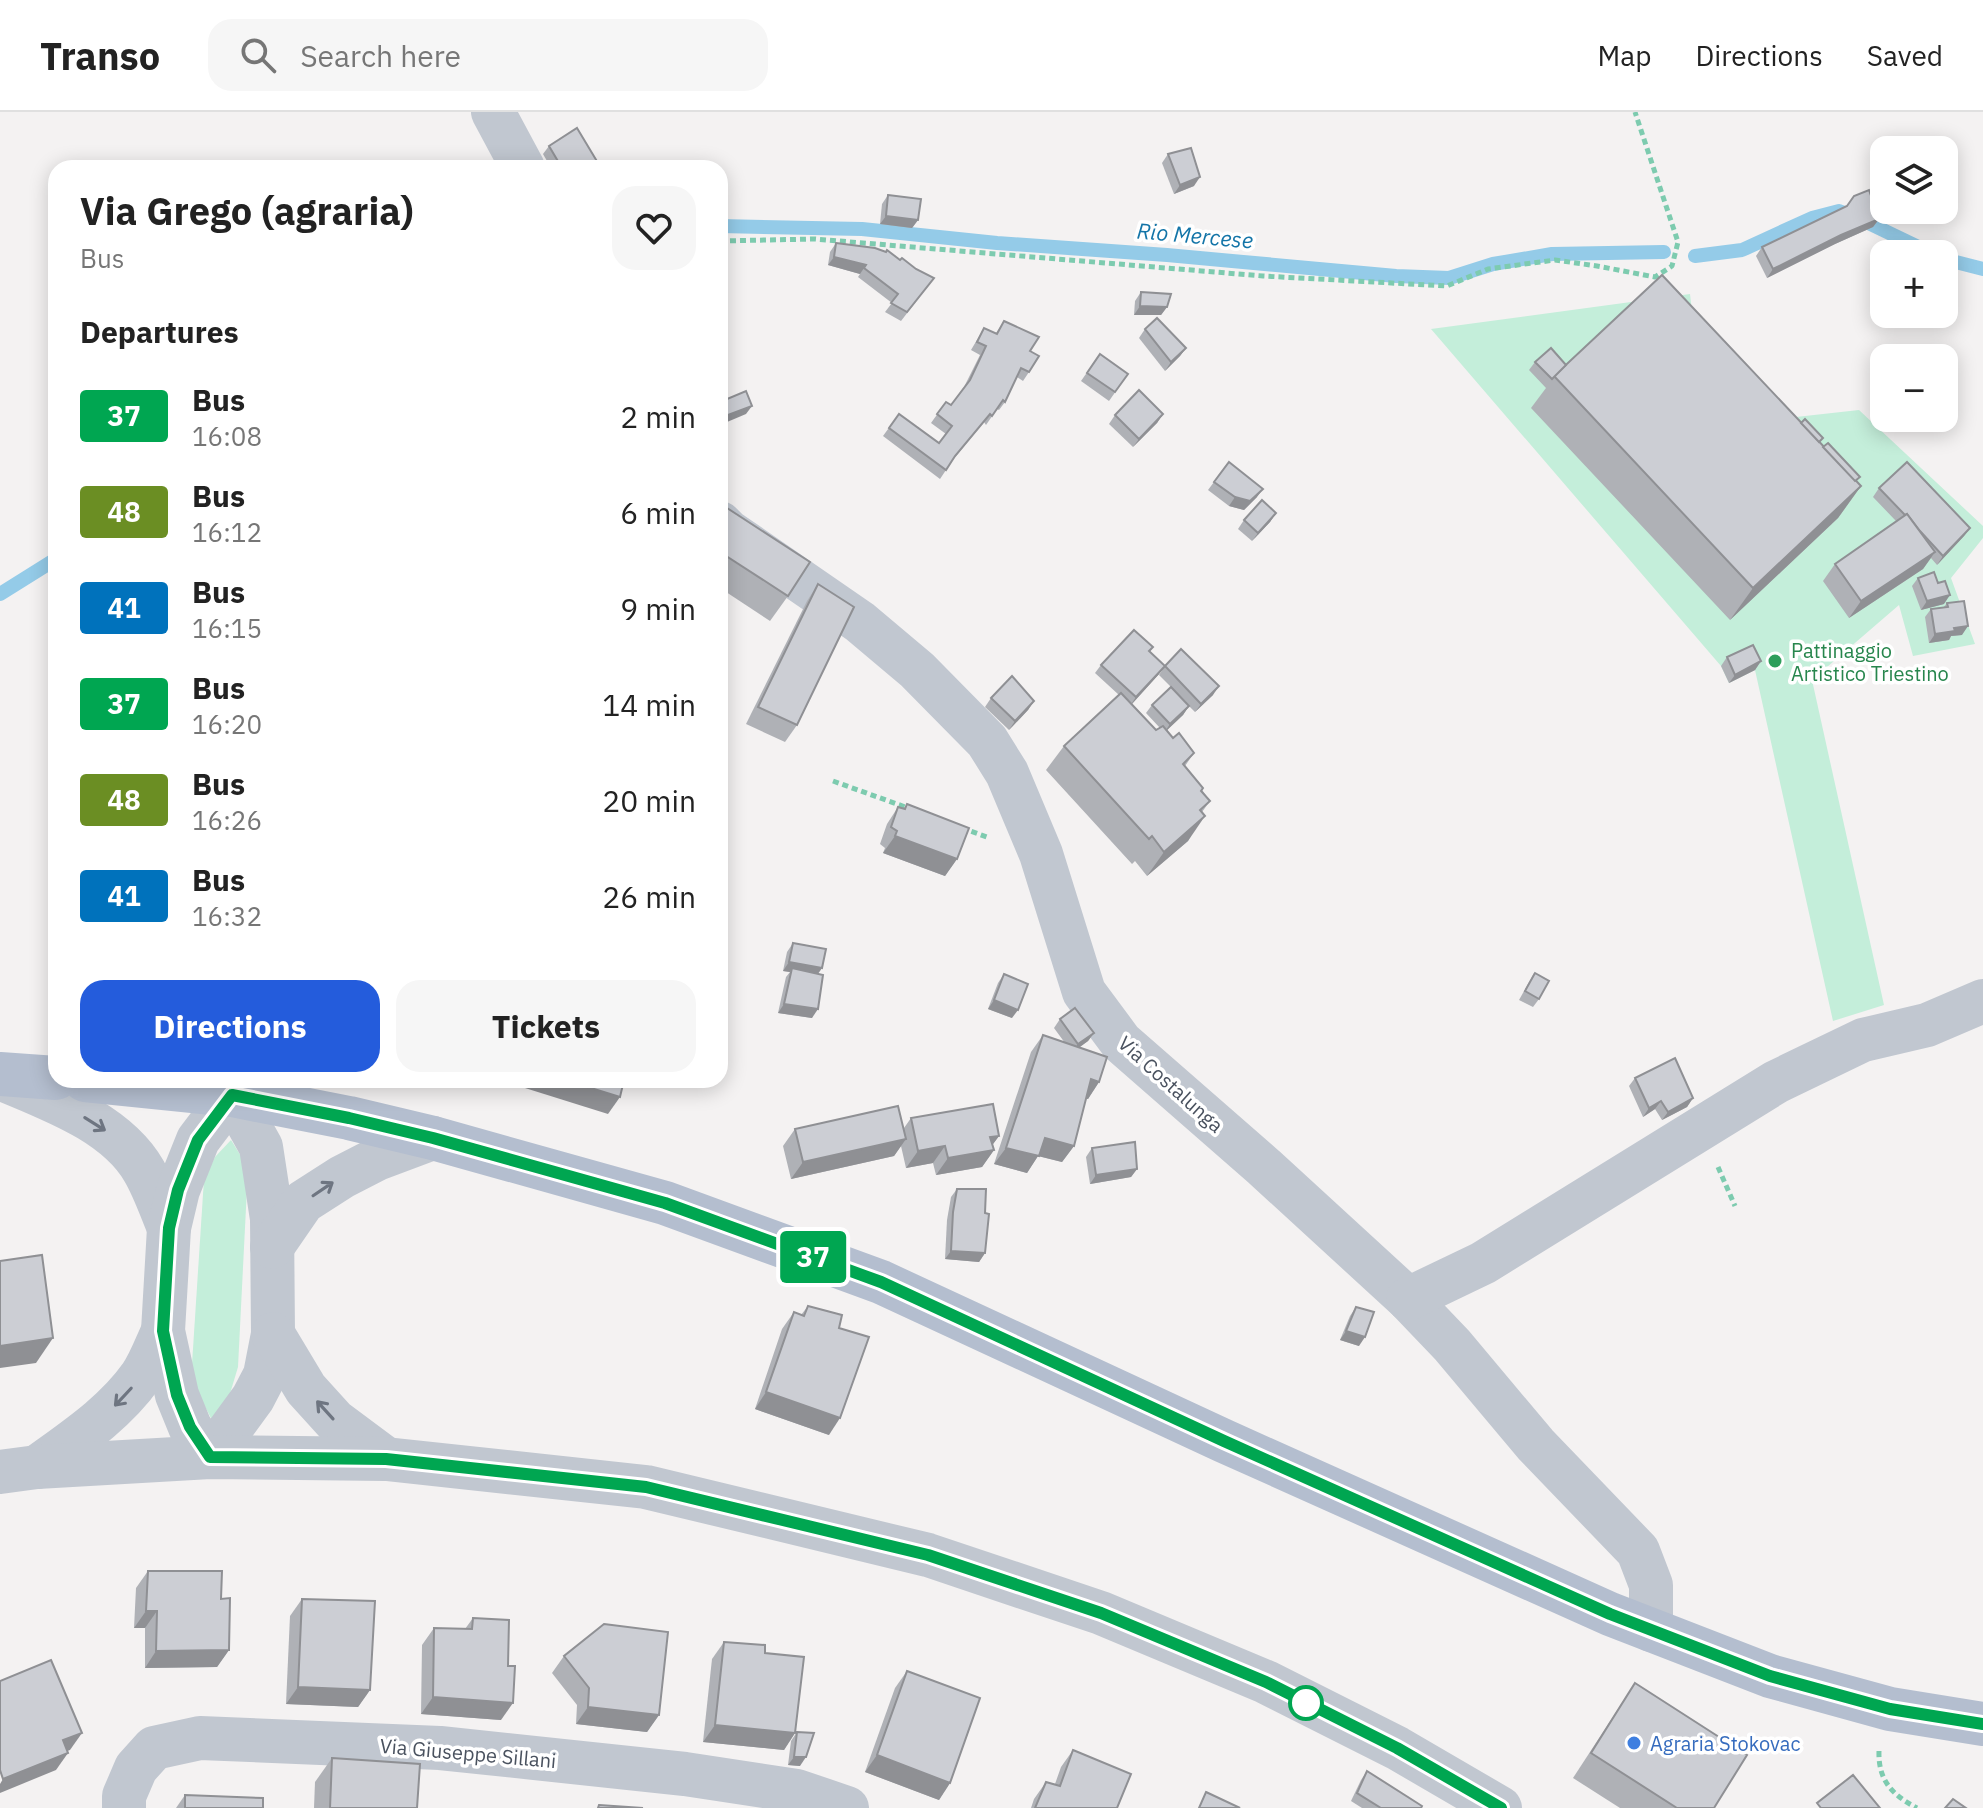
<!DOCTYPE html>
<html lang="en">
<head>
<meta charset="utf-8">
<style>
  :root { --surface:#fff; --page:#f6f6f6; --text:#222; --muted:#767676; --line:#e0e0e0; --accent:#245cdc }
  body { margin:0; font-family:"IBM Plex Sans",sans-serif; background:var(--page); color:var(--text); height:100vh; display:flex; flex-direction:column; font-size:30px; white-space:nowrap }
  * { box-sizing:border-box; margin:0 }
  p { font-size:26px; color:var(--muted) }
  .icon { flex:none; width:44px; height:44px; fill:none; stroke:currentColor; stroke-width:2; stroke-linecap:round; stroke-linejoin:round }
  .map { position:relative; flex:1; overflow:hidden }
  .details { position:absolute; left:48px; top:48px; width:680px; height:928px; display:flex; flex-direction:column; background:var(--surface); border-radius:24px; box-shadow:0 4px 20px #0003 }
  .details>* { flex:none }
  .badge { padding:0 16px; border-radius:6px; font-size:28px; line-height:52px }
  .tools { position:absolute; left:1870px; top:24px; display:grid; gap:16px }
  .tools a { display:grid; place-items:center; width:88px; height:88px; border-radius:16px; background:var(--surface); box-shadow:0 4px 20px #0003; font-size:40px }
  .map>.badge { position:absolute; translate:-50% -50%; box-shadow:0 0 0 4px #fff }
  h2 { padding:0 32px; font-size:30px; line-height:72px }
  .round { display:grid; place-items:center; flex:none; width:84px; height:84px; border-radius:24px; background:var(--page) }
  .head { display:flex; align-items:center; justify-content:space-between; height:136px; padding:0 32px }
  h1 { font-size:38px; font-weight:800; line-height:60px }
  .primary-button { display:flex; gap:16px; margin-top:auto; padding:16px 32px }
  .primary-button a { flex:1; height:92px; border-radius:24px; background:var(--accent); color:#fff; font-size:32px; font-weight:800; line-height:92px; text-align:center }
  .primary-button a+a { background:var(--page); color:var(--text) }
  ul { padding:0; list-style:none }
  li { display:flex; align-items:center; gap:24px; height:96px; padding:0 32px }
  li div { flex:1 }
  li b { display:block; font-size:30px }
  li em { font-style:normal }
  li .badge { min-width:88px; font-weight:700; text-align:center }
  header { display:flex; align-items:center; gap:48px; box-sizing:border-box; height:112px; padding:0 40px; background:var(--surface); border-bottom:2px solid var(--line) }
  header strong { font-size:38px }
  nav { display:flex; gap:44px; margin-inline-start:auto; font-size:28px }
  .search { width:560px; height:72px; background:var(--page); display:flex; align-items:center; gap:20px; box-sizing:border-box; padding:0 28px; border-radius:24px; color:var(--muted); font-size:30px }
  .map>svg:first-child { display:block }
  .green { fill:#c4eeda }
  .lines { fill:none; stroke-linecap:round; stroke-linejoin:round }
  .stream { stroke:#94cbe8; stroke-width:14 }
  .path { stroke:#7dcbaf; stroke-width:5; stroke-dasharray:6 4; stroke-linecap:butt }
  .minor { stroke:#c1c7d0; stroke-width:44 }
  .major { stroke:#b4becf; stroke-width:44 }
  .wall { fill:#afb1b6 }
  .shaded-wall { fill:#8f9094 }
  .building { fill:#ccced4; stroke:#8f9094; stroke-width:2 }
  .oneway { stroke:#6e7581 }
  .line-casing { stroke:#fff; stroke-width:18 }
  .line { stroke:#00a651; stroke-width:12 }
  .leisure-dot { fill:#2e9e5b; stroke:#fff; stroke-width:3 }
  .stop-dot { fill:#fff; stroke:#00a651; stroke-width:4 }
  .shop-dot { fill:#3f7fe0; stroke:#fff; stroke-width:3 }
  .labels { text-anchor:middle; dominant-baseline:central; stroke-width:7; stroke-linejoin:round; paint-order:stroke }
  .leisure-label { font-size:20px; fill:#27864d; stroke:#fff; text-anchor:start }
  .street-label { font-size:20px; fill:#4a525f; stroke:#fff }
  .shop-label { font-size:20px; fill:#366cbe; stroke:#fff; text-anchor:start }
  .water-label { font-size:22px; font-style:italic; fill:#1475a8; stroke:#fff }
</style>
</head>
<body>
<header>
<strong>Transo</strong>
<div class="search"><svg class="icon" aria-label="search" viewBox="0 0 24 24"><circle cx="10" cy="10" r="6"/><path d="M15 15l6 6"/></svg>Search here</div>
<nav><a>Map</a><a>Directions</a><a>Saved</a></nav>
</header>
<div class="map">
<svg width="1983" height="1696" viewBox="0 0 1983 1696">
  <rect width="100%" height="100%" fill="#f4f2f2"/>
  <g class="green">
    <polygon points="1690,182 1694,217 1769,308 1859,298 1983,414 1983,426 1951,466 1975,532 1913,544 1899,493 1812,568 1884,893 1833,909 1755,558 1729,571 1721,554 1431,217"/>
    <polygon points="231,1028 244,1049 247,1076 238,1255 229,1285 213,1310 198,1281 192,1252 204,1067 215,1045"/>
  </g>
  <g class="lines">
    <g class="stream">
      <polyline points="720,114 862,117 997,131 1167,143 1396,164 1449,166 1493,152 1552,142 1664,140"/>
      <polyline points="1695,144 1742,138 1812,106 1839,99 1858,106 1933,142"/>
      <polyline points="1944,147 1983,157"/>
      <polyline points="0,482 56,447"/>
    </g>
    <g class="path">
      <polyline points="720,129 815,127 1263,164 1447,174 1488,157 1555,148 1597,154 1655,165 1672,154 1678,130 1635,0"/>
      <polyline points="833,669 908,696"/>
      <polyline points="962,716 987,725"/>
      <polyline points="1718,1055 1735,1094"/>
      <path d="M 1879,1639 C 1878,1668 1892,1683 1917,1696"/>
    </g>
    <g class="minor">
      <polyline points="493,0 523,56"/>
      <polyline points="720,411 728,419 860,510 917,558 987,629 1007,661 1041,742 1084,880 1121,930 1264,1055 1408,1187 1452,1233 1536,1333 1638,1439 1651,1473 1651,1518"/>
      <path d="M 0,966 C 49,987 116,1010 144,1059 C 154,1076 161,1097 169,1116"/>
      <polygon points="232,983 261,1035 272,1107 273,1222 265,1263 253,1286 210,1345 190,1315 177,1283 163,1219 169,1116 178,1078 198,1028"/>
      <polyline points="272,1135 303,1090 342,1065 377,1047 433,1026"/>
      <polyline points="1408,1187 1483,1151 1776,970 1863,928 1927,913 1983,889"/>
      <polyline points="273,1222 306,1277 335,1309 386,1347"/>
      <path d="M 37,1355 C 74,1328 114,1302 141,1264 C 150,1251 156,1234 163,1219"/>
      <polyline points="0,1360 37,1355 210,1345 386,1347 646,1375 928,1443 1101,1501 1266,1570 1397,1636 1500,1696"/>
      <polyline points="124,1696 124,1684 136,1656 154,1636 200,1626 440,1636 685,1662 797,1679 847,1696"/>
    </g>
    <g class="major">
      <polyline points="0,962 56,966"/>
      <polyline points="85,968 232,983 349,1006 433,1026 665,1091 881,1170 1224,1329 1610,1502 1770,1564 1890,1597 1983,1612"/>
    </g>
  </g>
  <g class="wall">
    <polygon points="549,34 601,56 551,56 543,42"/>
    <polygon points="1168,42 1194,74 1174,82 1162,51"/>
    <polygon points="888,83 918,108 912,116 880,112 882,92"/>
    <polygon points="1879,107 1873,115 1835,132 1767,166 1756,144 1762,135"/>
    <polygon points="836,131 928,174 901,209 885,200 892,191 858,165 860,162 828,153 830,140"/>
    <polygon points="1141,180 1167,195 1161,203 1134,203 1135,189"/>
    <polygon points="1004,209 1030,239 1029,260 1023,269 1017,265 1005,290 999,298 997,297 986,313 984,310 952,349 940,367 883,324 899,302 939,331 946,322 931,311 946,290 951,293 964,275 980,243 971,238 984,216 996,221"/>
    <polygon points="1145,217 1186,236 1180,244 1165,259 1139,226"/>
    <polygon points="1100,242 1128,262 1109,289 1081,269"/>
    <polygon points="1535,250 1566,253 1820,331 1860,365 1856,370 1861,374 1838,406 1730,508 1531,296 1546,276 1529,258"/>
    <polygon points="1163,302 1157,311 1133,335 1109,312 1115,303"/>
    <polygon points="1214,370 1257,385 1244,398 1229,394 1208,378"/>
    <polygon points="1879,376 1970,416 1964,424 1937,453 1931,446 1923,457 1849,506 1823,469 1835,452 1896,409 1873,385"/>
    <polygon points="1276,401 1270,410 1252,429 1238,417 1244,408"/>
    <polygon points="720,405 788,484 770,509 720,476"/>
    <polygon points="1918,466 1944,492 1921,498 1912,474"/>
    <polygon points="818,472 797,613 785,630 746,612 807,489"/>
    <polygon points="1947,491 1962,523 1951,524 1949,528 1929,531 1925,505 1931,497 1943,496"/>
    <polygon points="1153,535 1150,540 1159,562 1132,592 1156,618 1160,616 1146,601 1152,593 1186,590 1159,563 1165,554 1213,583 1195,600 1189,594 1183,603 1167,618 1173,626 1194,641 1185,654 1210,689 1202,700 1188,729 1147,764 1135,749 1132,752 1046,658 1064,634 1119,583 1095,561 1101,553"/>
    <polygon points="1727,545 1761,549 1755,558 1729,571 1721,554"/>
    <polygon points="991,586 1034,589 1028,598 1009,618 985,595"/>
    <polygon points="907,692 957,747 945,764 883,741 885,736 880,732 887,712 898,695 904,696"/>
    <polygon points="793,831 822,856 818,862 812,906 778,901 786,865 790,860 783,859 787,840"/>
    <polygon points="1534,861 1539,887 1533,895 1519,888"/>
    <polygon points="1004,862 1012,906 988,897 998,871"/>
    <polygon points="1060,907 1094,921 1088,929 1079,935 1099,970 1088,987 1086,987 1074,1034 1062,1050 1038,1044 1027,1061 994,1052 1031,940 1043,923 1065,931 1054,916"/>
    <polygon points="1635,966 1693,986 1687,995 1662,1008 1655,997 1643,1005 1629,974"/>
    <polygon points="911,1006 999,1024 992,1033 994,1038 982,1055 936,1063 933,1051 906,1056 901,1034 894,1044 791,1067 783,1034 795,1017 904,1016"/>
    <polygon points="1092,1036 1137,1057 1131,1065 1090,1072 1086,1045"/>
    <polygon points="957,1077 985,1141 979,1150 945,1147 947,1108 951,1085"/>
    <polygon points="808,1194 839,1216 829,1323 755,1297 782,1217 794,1200 801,1203"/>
    <polygon points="1356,1195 1359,1234 1340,1228 1350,1204"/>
    <polygon points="148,1459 221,1487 229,1538 217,1555 145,1556 145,1516 134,1516 136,1476"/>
    <polygon points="302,1487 370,1578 358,1595 286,1592 290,1504"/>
    <polygon points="473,1506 501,1608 421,1602 422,1533 434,1516 465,1517"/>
    <polygon points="724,1530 795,1621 784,1638 703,1630 712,1547"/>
    <polygon points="564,1544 659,1603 647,1620 576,1612 577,1593 552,1561"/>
    <polygon points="907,1559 950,1671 939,1688 865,1660 895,1576"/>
    <polygon points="1635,1571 1714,1696 1620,1696 1573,1666"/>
    <polygon points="797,1620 800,1654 788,1653 791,1629"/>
    <polygon points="1073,1638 1117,1696 1031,1696 1034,1687 1046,1670 1055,1672 1061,1655"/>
    <polygon points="332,1646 417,1696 314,1696 315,1670"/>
    <polygon points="1367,1659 1421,1696 1362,1696 1351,1689 1361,1668"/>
    <polygon points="185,1683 263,1696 176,1696"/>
  </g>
  <g class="shaded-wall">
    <polygon points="1200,65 1194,74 1174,82 1180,73"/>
    <polygon points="886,104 918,108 912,116 880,112"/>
    <polygon points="1879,107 1873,115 1835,132 1767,166 1773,157 1841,123"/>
    <polygon points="834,145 866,153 860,162 828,153"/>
    <polygon points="1140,194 1167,195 1161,203 1134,203"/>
    <polygon points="1186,236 1180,244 1165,259 1171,250"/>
    <polygon points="752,294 746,302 720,313 720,306"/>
    <polygon points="1163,302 1157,311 1133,335 1139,327"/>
    <polygon points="1861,374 1838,406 1730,508 1753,476"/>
    <polygon points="1263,377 1257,385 1244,398 1229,394 1235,385"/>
    <polygon points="1276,401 1270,410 1252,429 1258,421"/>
    <polygon points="1970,416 1964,424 1937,453 1943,444"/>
    <polygon points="1935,440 1923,457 1849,506 1861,489"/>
    <polygon points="1950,483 1944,492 1921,498 1927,489"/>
    <polygon points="1968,514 1962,523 1951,524 1949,528 1929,531 1935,522 1954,516"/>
    <polygon points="1761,549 1755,558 1729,571 1735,563"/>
    <polygon points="1165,554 1159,562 1130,594 1136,585"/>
    <polygon points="1219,574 1213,583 1195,600 1201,592"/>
    <polygon points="1034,589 1028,598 1009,618 1015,609"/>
    <polygon points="1189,594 1183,603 1164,621 1170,612"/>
    <polygon points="1205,704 1188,729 1147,764 1164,740"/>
    <polygon points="895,724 957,747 945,764 883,741"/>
    <polygon points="789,850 822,856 816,864 792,856 790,860 783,859"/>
    <polygon points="994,888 1018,898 1012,906 988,897"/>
    <polygon points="784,892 818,897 812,906 778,901"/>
    <polygon points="1094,921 1088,929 1072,941 1078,932"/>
    <polygon points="1091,967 1099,970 1088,987 1079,984"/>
    <polygon points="531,968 565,968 620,985 608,1002 525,976"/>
    <polygon points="1693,986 1687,995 1662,1008 1668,1000"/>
    <polygon points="1661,989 1655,997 1643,1005 1649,996"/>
    <polygon points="999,1024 988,1039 994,1038 982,1055 936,1063 948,1046 990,1025"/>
    <polygon points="1045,1026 1074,1034 1062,1050 1038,1044 1027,1061 994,1052 1006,1036"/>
    <polygon points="906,1027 894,1044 791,1067 803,1050"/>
    <polygon points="945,1034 933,1051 906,1056 918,1039"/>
    <polygon points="1137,1057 1131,1065 1090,1072 1096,1063"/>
    <polygon points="951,1139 985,1141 979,1150 945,1147"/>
    <polygon points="1346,1219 1365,1225 1359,1234 1340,1228"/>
    <polygon points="53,1226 36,1251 0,1256 0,1234"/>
    <polygon points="766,1280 840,1306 829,1323 755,1297"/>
    <polygon points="146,1499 157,1499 145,1516 134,1516"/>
    <polygon points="229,1538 217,1555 145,1556 156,1539"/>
    <polygon points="298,1575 370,1578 358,1595 286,1592"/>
    <polygon points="433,1585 513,1591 501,1608 421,1602"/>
    <polygon points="588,1595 659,1603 647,1620 576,1612"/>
    <polygon points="715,1613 795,1621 784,1638 703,1630"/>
    <polygon points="82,1621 70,1638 51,1645 63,1628"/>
    <polygon points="68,1641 56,1658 0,1681 0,1672 3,1667"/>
    <polygon points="877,1643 950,1671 939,1688 865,1660"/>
    <polygon points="794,1645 806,1645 800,1654 788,1653"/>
  </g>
  <g class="building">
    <polygon points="577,16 601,56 562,56 549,34"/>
    <polygon points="1191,36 1200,65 1180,73 1168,42"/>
    <polygon points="1869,78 1879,107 1841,123 1773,157 1762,135 1847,94 1854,84"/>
    <polygon points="888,83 921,87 918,108 886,104"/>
    <polygon points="836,131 875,136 886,140 887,138 900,148 902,146 916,157 934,166 907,200 891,191 898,182 864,156 866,153 834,145"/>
    <polygon points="1662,163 1861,374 1753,476 1554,264"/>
    <polygon points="1141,180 1171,182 1167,195 1140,194"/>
    <polygon points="1157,206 1186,236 1171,250 1145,217"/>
    <polygon points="1004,209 1039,225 1030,239 1039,244 1029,260 1021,256 1005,290 1003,288 992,304 990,302 955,344 946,358 889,316 899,302 939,331 952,314 937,302 946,290 951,293 970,268 986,234 977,230 984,216 997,222"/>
    <polygon points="1551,236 1566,253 1552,267 1535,250"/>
    <polygon points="1100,242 1128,262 1115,280 1087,261"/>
    <polygon points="1139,278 1163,302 1139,327 1115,303"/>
    <polygon points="746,279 752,294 720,306 720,290"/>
    <polygon points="1805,307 1823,326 1819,330 1801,311"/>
    <polygon points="1828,331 1860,365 1855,369 1823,335"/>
    <polygon points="1229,350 1263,377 1250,389 1235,385 1214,370"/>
    <polygon points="1907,350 1970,416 1943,444 1920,419 1907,402 1905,403 1879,376"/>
    <polygon points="1262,388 1276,401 1258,421 1244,408"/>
    <polygon points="727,396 810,450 788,484 720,440 720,405"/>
    <polygon points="1907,402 1935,440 1861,489 1835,452"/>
    <polygon points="1934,460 1938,471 1945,469 1950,483 1927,489 1918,466"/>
    <polygon points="818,472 854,495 797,613 758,595"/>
    <polygon points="1964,489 1968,514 1954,516 1955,519 1935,522 1931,497 1948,495 1947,491"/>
    <polygon points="1134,518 1153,535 1149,539 1165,554 1136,585 1101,553"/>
    <polygon points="1753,533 1761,549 1735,563 1727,545"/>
    <polygon points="1181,537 1219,574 1201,592 1165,554"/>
    <polygon points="1012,564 1034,589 1015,609 991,586"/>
    <polygon points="1171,575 1189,594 1170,612 1152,593"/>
    <polygon points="1121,581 1156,618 1163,614 1173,626 1179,621 1194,641 1183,652 1203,676 1201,679 1210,689 1200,698 1205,704 1164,740 1152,724 1149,727 1064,634"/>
    <polygon points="907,692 969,716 957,747 895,724 897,719 891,715 898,695 905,697"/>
    <polygon points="793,831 826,837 822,856 789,850"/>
    <polygon points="792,856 823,863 818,897 784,892"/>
    <polygon points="1535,861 1549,869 1539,887 1525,879"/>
    <polygon points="1004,862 1028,872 1018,898 994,888"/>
    <polygon points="1075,896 1094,921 1078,932 1060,907"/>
    <polygon points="1043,923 1107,945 1099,970 1091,967 1074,1034 1045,1026 1039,1044 1006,1036"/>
    <polygon points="1675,946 1693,986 1668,1000 1661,989 1649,996 1635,966"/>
    <polygon points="565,968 624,968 620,985"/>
    <polygon points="993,992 999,1024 990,1025 994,1038 948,1046 945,1034 918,1039 911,1006"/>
    <polygon points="898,994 906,1027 803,1050 795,1017"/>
    <polygon points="1135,1030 1137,1057 1096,1063 1092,1036"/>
    <polygon points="957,1077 986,1077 985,1101 989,1102 985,1141 951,1139 953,1100"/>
    <polygon points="42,1143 53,1226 0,1234 0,1149"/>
    <polygon points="808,1194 842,1203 839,1216 869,1225 840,1306 766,1280 794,1200 804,1204"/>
    <polygon points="1356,1195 1374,1200 1365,1225 1346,1219"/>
    <polygon points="148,1459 222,1459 221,1487 230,1486 229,1538 156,1539 157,1499 146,1499"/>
    <polygon points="302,1487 375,1489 370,1578 298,1575"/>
    <polygon points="473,1506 509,1508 508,1554 515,1554 513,1591 433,1585 434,1516 472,1517"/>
    <polygon points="604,1512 668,1520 659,1603 588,1595 589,1576 564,1544"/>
    <polygon points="724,1530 765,1533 765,1541 804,1545 795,1621 715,1613"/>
    <polygon points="51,1548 82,1621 63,1628 68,1641 3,1667 0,1658 0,1569"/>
    <polygon points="907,1559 980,1586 950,1671 877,1643"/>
    <polygon points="1635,1571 1747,1643 1714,1696 1677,1696 1591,1641"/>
    <polygon points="797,1620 814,1621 806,1645 794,1645"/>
    <polygon points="1073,1638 1131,1662 1117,1696 1035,1696 1046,1670 1060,1674"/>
    <polygon points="332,1646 420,1652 417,1696 330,1696"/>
    <polygon points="1367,1659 1422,1694 1421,1696 1381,1696 1357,1681"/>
    <polygon points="1853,1663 1880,1696 1821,1696 1817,1691"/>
    <polygon points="1206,1680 1240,1696 1199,1696"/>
    <polygon points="185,1683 263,1686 263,1696 185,1696"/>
    <polygon points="1953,1687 1966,1696 1945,1696"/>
    <polygon points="599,1693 643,1696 598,1696"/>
  </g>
  <defs><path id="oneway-shaft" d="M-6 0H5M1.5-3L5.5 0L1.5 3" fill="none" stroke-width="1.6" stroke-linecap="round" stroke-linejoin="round" transform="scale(2)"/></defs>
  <g class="oneway">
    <use href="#oneway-shaft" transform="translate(95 1012) rotate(32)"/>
    <use href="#oneway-shaft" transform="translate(323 1077) rotate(-34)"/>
    <use href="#oneway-shaft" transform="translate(123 1285) rotate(133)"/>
    <use href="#oneway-shaft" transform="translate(325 1298) rotate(-132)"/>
  </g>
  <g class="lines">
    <g class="line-casing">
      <polyline id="line" points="1501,1696 1397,1636 1266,1570 1101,1501 928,1443 646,1375 386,1347 210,1345 190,1315 177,1283 163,1219 169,1116 178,1078 198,1028 232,983 349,1006 433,1026 665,1091 881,1170 1224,1329 1610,1502 1770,1564 1890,1597 1983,1612"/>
    </g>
    <use href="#line" class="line"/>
  </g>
  <circle class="leisure-dot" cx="1775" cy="549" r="8"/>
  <circle class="stop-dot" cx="1306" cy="1591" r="16"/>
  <circle class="shop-dot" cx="1634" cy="1631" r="8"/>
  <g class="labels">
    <g class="leisure-label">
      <text x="1791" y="538">Pattinaggio<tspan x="1791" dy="23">Artistico Triestino</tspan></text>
    </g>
    <g class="street-label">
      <text transform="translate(1171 972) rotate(42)">Via Costalunga</text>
      <text transform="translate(468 1641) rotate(5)">Via Giuseppe Sillani</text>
    </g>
    <g class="shop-label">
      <text x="1650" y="1631">Agraria Stokovac</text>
    </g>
    <g class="water-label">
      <text transform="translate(1195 123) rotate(5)">Rio Mercese</text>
    </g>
  </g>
</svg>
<div class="tools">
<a><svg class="icon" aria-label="layers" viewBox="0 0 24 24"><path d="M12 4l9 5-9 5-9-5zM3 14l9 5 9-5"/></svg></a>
<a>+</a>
<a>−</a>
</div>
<b class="badge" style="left:813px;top:1145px;background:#00a651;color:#fff">37</b>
<section class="details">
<div class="head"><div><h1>Via Grego (agraria)</h1><p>Bus</p></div><a class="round"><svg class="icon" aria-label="heart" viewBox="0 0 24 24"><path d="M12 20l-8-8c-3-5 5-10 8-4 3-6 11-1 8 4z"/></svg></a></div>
<h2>Departures</h2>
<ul>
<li><span class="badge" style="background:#00a651;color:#fff">37</span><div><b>Bus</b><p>16:08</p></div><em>2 min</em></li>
<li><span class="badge" style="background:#6b8e23;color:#fff">48</span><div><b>Bus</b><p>16:12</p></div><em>6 min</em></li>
<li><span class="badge" style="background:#0072bc;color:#fff">41</span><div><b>Bus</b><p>16:15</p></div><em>9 min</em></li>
<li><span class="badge" style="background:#00a651;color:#fff">37</span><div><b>Bus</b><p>16:20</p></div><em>14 min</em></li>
<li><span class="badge" style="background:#6b8e23;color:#fff">48</span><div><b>Bus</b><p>16:26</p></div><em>20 min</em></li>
<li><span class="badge" style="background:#0072bc;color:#fff">41</span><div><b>Bus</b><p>16:32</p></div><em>26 min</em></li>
</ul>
<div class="primary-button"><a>Directions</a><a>Tickets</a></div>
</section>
</div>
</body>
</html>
